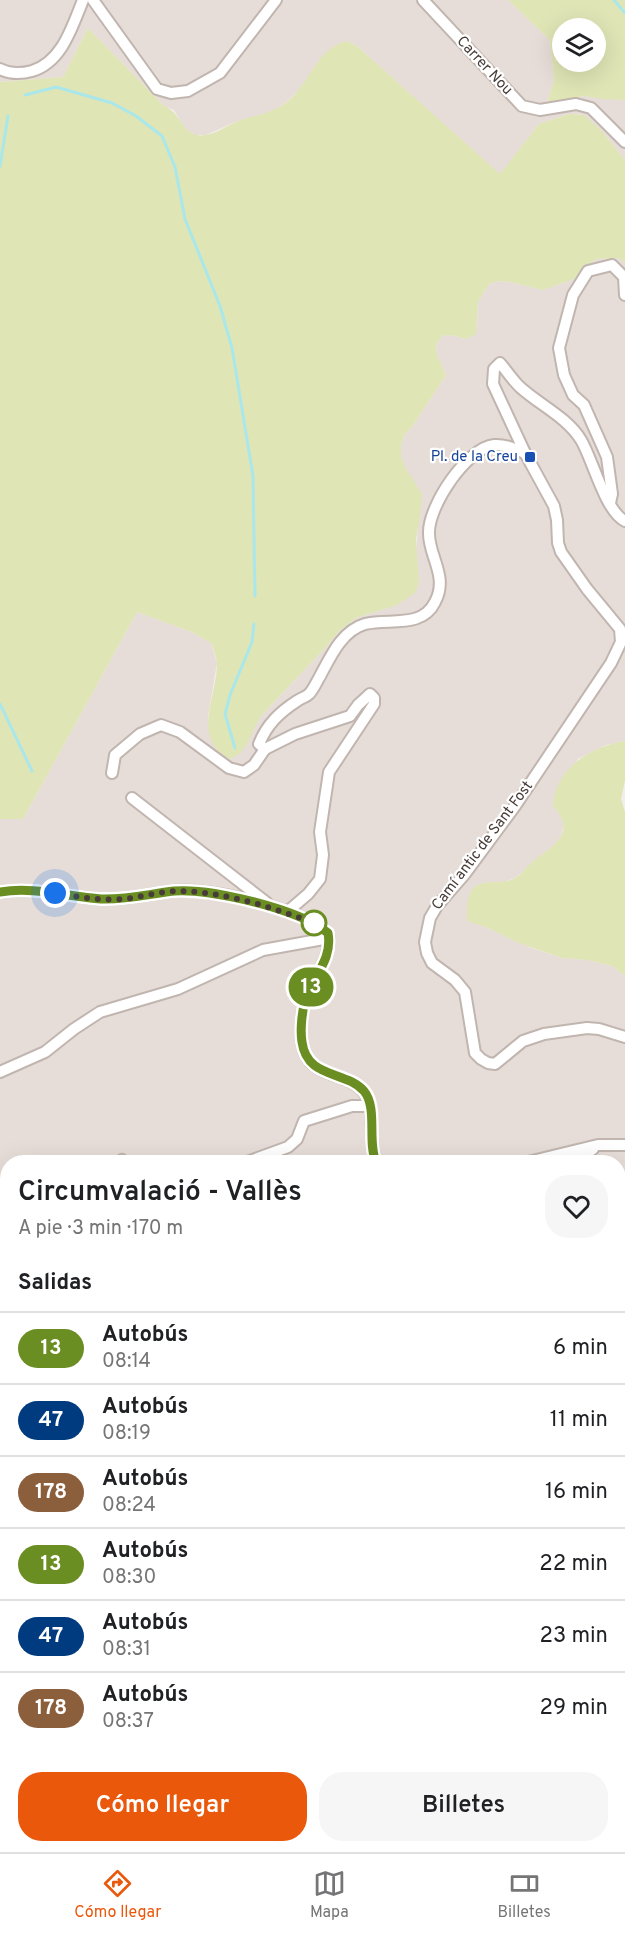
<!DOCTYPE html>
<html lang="es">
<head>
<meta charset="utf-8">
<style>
  :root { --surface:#fff; --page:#f6f6f6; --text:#202124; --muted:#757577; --line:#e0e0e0; --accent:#ea580c }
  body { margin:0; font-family:Overpass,sans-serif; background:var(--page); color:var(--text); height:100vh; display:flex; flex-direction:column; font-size:22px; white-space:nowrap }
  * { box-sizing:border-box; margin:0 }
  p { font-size:20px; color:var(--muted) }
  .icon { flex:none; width:33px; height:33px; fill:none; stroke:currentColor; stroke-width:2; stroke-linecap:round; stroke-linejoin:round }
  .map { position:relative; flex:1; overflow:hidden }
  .details { position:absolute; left:0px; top:1155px; width:626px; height:698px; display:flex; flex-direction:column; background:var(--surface); border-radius:24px 24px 0 0; box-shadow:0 6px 24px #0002 }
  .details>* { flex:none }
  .badge { padding:0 12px; border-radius:20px; font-size:21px; line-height:39px }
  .tools { position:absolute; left:552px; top:18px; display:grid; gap:12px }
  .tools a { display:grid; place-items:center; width:54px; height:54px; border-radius:50%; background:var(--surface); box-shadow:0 6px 24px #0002; font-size:30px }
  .you { position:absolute; width:30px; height:30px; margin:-15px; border:4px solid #fff; border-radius:50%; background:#1a73e8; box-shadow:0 0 0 9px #1a73e833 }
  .map>.badge { position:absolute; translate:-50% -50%; box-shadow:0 0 0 3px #fff }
  h2 { padding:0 18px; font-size:22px; line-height:54px }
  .round { display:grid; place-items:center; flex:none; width:63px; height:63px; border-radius:24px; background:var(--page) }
  .summary { display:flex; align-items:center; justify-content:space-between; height:102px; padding:0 18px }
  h1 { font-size:28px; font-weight:600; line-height:45px }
  .button { display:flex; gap:12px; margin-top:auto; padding:12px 18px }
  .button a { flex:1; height:69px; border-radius:24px; background:var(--accent); color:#fff; font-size:24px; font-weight:600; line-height:69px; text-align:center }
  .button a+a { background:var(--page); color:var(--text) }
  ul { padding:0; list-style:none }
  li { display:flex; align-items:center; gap:18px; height:72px; padding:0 18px; border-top:2px solid var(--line) }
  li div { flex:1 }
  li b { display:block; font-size:22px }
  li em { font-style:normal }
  li .badge { min-width:66px; font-weight:700; text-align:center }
  .tabs { display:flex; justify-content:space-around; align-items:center; height:84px; border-top:2px solid var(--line); background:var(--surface); font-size:16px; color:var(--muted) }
  .tabs a { display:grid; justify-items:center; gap:3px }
  .tabs .current { color:var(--accent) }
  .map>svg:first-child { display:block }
  .residential { fill:#e7ddd8 }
  .green { fill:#dfe5b5; fill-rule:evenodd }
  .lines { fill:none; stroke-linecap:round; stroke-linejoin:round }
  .stream { stroke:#aae7eb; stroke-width:3 }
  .street-casing { stroke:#c1b5af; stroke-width:14 }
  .street { stroke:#fff; stroke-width:10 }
  .line-casing { stroke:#fff; stroke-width:14 }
  .line { stroke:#6b8e23; stroke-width:9 }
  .walk { stroke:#473c38; stroke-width:6; stroke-dasharray:0 10.8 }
  .transit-dot { fill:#1a4fb4; stroke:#fff; stroke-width:2 }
  .stop-dot { fill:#fff; stroke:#6b8e23; stroke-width:3 }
  .labels { text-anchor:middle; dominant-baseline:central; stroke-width:4.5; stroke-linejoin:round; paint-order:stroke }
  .street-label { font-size:15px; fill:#473c38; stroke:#fff }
  .transit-label { font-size:15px; fill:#164399; stroke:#fff; text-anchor:end }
</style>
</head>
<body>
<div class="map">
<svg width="625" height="1852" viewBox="0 0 625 1852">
  <rect width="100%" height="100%" fill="#f3ede9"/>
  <g class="residential">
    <polygon points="0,0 508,0 550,40 554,81 547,102 585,96 625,100 625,160 602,131 584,115 569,114 539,124 500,175 357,46 347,41 288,101 278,108 268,114 235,122 206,135 195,135 185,129 174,110 164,106 88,28 63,77 0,82"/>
    <polygon points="619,258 625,263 625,741 606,745 578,759 553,806 561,814 564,825 561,836 556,844 515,878 504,882 482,883 468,921 479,924 529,947 562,958 588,960 612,966 625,976 625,1186 618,1190 618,1162 354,1162 343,1159 333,1160 327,1162 8,1162 7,1218 0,1212 0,819 23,819 137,612 192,632 211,643 217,663 208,716 210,737 215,746 239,754 260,717 326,647 340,630 356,618 397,605 419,583 416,550 418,528 401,456 401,445 405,434 412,427 446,375 437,355 436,344 443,335 456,336 466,339 477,324 478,302 489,284 498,281 510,282 543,290 574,279 588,264 597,259"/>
    <polygon points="618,1387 625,1393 625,1416 618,1422"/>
  </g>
  <g class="green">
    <path d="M 508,0 L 625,0 L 625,100 L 602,99 L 585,96 L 547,102 L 554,81 L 550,40 ZM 562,28 L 596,28 L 596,62 L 562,62 Z"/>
    <path d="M 88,28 L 163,105 C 181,113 181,131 197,135 C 210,138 224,127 236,122 C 255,114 268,116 287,102 C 310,84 316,48 347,41 L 357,46 L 500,174 L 539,124 L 569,114 L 584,115 L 602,131 L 625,160 L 625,263 L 619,258 L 597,259 L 588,264 L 574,279 L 543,290 L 510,282 L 498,281 L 489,284 L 478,302 L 476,334 L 466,339 L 456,336 L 443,335 L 436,344 L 437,355 L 446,375 L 412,427 L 405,434 L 401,445 L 401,456 L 405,467 L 422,494 L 420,517 L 416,539 L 419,583 L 415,593 L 397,605 L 356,618 L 340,630 L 326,647 L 260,717 L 246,746 L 239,754 L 230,759 C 191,739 216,698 217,666 C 217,658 214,651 211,643 L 192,632 L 137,612 L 23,819 L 0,819 L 0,82 L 63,77 Z"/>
    <path d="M 625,741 L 625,780 L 621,799 L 625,812 L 625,976 L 612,966 L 588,960 L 562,958 L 519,943 L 488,928 L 467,921 C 467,911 466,899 472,890 C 482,877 502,886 515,878 C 522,874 526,867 532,862 C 553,846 578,833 553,806 C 555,768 592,746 625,741 Z"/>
    <polygon points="625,1186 625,1393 618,1387 618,1190"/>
    <polygon points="0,1212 8,1218 8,1845 618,1845 618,1422 625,1416 625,1852 0,1852"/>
  </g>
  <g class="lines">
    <g class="stream">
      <polyline points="614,0 625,13"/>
      <polyline points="25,95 56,87 112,103 136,116 162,136 175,167 185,219 220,306 232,348 253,476 255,596"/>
      <polyline points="0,166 8,116"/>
      <polyline points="0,704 32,771"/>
      <polyline points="235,748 225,714 230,695 252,642 254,624"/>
      <polyline points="164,1852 168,1845"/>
      <polyline points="492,1852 496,1845"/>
    </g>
    <g class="street-casing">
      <g id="street">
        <polyline points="93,0 157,89 171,93 188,91 220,73 276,0"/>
        <polyline points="423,0 522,106 540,110 576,104 591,108 625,142"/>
        <path d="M 0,69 C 10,74 21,74 32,71 C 62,62 72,27 83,0"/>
        <polyline points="610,503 612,494 607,457 584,405 573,395 564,375 559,348 573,295 588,271 612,265 624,277 625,295"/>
        <path d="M 625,521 C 605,511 593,460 581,440 C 568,418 540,405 521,388 C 513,381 507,371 500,363 L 494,369 L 493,384 L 525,453 L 554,506 L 557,520 L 558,543 L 561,552 L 587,589 L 620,629 L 621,642 L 611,663 L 515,806 L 464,875 L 437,906 L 430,918 L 425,942 L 427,953 L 432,963 L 455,980 L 465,992 L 475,1053 L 481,1059 L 488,1063 L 495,1064 L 523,1041 L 544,1034 L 587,1028 L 599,1029 L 625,1037"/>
        <polyline points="112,773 115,755 140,734 161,725 180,732 229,768 244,772 254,765 265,749"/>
        <polyline points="132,798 267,903"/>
        <path d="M 0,892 C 33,886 68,897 101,899 C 126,900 149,894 174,891 C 211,887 300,909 328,933 C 333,960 312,976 305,1001 C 302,1012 300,1030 302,1042 C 307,1080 345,1070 363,1091 C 378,1108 367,1142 376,1162"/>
        <path d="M 287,912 L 308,894 L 320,879 L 323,855 L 320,832 L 329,772 L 374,704 L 374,698 L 370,694 L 358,705 L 350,716 L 295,734 L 265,749 L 259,744 C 267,724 280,712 297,701 C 301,698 306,697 309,694 C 313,690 316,683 319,678 C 330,658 341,631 365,624 C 389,618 422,629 435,602 C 449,576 428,556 429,532 C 429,505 467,448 494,445 C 505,444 515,449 525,453"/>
        <polyline points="0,1072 45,1052 74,1029 100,1012 178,989 263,950 329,938"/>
        <polyline points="120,1162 122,1160 125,1162"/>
        <polyline points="247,1162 288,1147 297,1139 304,1121 352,1106 370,1106"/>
        <polyline points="528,1162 598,1145 625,1145"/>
        <polyline points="573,1162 593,1149"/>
        <polyline points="0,1188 8,1186"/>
      </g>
    </g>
    <use href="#street" class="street"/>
  </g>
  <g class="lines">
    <g class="line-casing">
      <path id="line" d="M 0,892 C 33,886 68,897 101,899 C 126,900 149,894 174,891 C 211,888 299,909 328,933 C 333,961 312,976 305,1001 C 302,1012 300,1030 302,1042 C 307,1079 345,1070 364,1091 C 378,1108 367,1142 376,1162"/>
    </g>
    <use href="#line" class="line"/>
    <path class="walk" d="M 55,893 C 78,897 101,901 124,899 C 142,897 161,891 179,891 C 226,892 271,907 314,923"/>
  </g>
  <rect class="transit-dot" x="524" y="451" width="12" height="12" rx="3"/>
  <circle class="stop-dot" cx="314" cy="923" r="12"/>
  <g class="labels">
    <g class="street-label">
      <text transform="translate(484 66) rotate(47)">Carrer Nou</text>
      <text transform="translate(483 846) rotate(-53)">Camí antic de Sant Fost</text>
    </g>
    <g class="transit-label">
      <text x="518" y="457">Pl. de la Creu</text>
    </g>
  </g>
</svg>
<div class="tools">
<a><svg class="icon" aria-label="layers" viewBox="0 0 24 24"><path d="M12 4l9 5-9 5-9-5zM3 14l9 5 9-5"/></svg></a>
</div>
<div class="you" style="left:55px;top:893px"></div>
<b class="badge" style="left:311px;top:987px;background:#6b8e23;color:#fff">13</b>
<section class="details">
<div class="summary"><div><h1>Circumvalació - Vallès</h1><p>A pie · 3 min · 170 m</p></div><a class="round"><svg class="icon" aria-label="heart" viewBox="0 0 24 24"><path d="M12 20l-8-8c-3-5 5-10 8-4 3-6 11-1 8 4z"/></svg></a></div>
<h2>Salidas</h2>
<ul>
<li><span class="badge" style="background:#6b8e23;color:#fff">13</span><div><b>Autobús</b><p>08:14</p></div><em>6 min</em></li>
<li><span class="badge" style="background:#003b80;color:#fff">47</span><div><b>Autobús</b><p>08:19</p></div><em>11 min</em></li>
<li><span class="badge" style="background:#8b5e3c;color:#fff">178</span><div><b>Autobús</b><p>08:24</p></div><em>16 min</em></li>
<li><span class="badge" style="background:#6b8e23;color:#fff">13</span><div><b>Autobús</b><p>08:30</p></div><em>22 min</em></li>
<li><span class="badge" style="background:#003b80;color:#fff">47</span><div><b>Autobús</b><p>08:31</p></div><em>23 min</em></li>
<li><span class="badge" style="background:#8b5e3c;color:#fff">178</span><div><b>Autobús</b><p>08:37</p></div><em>29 min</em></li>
</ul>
<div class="button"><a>Cómo llegar</a><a>Billetes</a></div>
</section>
</div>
<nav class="tabs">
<a class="current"><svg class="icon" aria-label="directions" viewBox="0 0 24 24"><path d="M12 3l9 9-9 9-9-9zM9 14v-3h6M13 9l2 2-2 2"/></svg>Cómo llegar</a>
<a><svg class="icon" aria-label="map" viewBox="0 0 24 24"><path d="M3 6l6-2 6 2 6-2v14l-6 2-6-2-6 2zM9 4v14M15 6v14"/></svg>Mapa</a>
<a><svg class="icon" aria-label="tickets" viewBox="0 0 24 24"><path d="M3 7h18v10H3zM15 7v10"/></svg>Billetes</a>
</nav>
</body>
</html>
